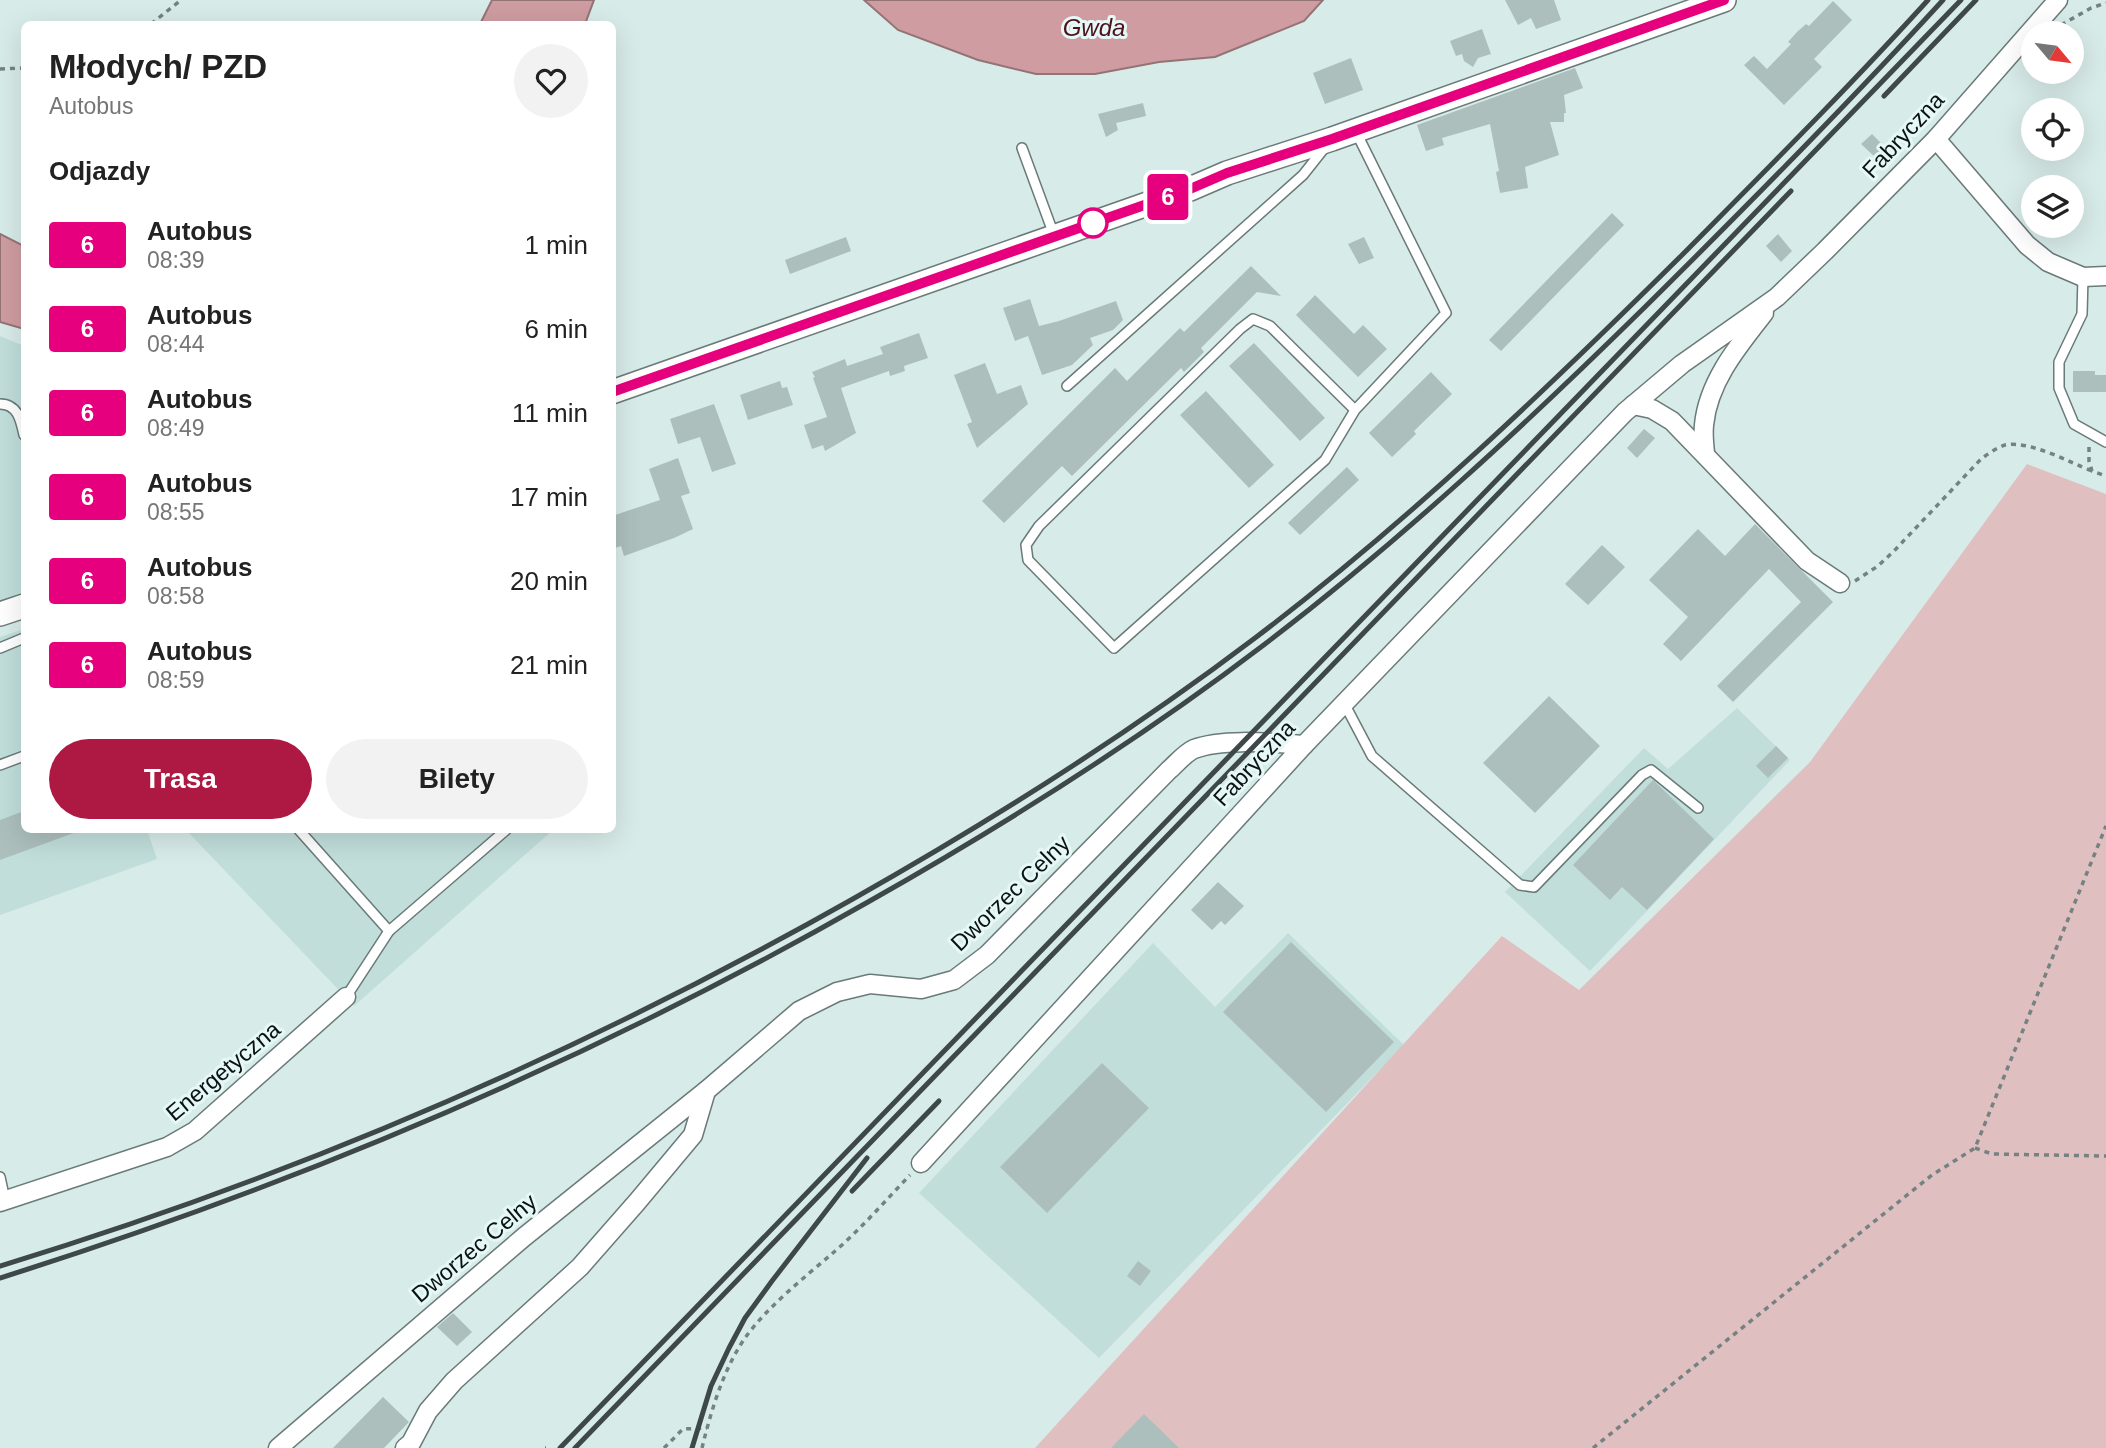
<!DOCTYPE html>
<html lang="pl">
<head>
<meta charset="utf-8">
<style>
  :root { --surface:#fff; --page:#f2f2f2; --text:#222; --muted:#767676; --accent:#ad1943 }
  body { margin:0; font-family:Helvetica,sans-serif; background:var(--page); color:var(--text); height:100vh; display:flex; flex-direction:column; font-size:26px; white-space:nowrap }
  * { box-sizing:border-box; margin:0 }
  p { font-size:23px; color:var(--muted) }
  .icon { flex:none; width:38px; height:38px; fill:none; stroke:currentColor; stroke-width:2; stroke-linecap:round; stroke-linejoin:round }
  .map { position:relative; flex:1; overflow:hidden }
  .drawer { position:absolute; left:21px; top:21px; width:595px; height:812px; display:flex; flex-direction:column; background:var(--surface); border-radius:10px; box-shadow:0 7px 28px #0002 }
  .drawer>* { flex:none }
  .badge { padding:0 14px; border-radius:5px; font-size:24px; line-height:46px }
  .needle { width:46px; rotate:119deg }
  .buttons { position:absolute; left:2021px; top:21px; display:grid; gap:14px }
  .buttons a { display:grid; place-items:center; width:63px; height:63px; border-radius:50%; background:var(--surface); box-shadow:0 7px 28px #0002; font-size:35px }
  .map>.badge { position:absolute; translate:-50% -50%; box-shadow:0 0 0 4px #fff }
  h2 { padding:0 28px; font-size:26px; line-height:63px }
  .round { display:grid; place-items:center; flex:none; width:74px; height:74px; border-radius:37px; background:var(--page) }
  .summary { display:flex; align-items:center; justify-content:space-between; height:119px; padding:0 28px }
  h1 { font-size:33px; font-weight:700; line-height:52px }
  .button { display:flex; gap:14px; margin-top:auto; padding:14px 28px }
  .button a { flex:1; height:80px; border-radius:42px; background:var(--accent); color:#fff; font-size:28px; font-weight:700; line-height:80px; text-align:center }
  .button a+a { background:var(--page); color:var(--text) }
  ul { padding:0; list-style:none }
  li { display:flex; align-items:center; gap:21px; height:84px; padding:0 28px }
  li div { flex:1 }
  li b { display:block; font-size:26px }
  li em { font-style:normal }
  li .badge { min-width:77px; font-weight:700; text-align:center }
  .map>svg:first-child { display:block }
  .built { fill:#c1dedb }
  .green { fill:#e0bfc1 }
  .water { fill:#ce9ca1; stroke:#947376; stroke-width:2 }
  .building { fill:#acbfbd }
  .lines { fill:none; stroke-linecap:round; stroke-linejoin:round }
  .service-casing { stroke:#697a78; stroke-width:12 }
  .minor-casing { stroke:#697a78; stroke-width:21 }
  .tertiary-casing { stroke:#697a78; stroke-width:26 }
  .path { stroke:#758281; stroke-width:3.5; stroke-dasharray:5 5; stroke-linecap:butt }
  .service { stroke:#fff; stroke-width:9 }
  .minor { stroke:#fff; stroke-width:18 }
  .tertiary { stroke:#fff; stroke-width:23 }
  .rail { stroke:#3e4848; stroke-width:5 }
  .line-casing { stroke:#fff; stroke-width:16 }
  .line { stroke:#e6007e; stroke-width:10 }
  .stop-dot { fill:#fff; stroke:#e6007e; stroke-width:3.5 }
  .labels { text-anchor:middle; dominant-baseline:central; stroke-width:6; stroke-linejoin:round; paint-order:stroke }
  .street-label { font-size:23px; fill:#0b1212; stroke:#e5f8f6 }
  .water-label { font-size:24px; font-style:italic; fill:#4d101d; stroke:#e5f8f6 }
</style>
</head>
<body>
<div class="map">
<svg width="2106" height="1448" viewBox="0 0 2106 1448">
  <rect width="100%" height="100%" fill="#d7ebe9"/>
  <g class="built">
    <polygon points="0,336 24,346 24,594 0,602"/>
    <polygon points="24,629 24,830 147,830 157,859 0,915 0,637"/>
    <polygon points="1737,708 1790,760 1590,971 1505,892 1644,748 1668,769"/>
    <polygon points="186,830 553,830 354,1006"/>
    <polygon points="1288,933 1404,1045 1099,1358 919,1193 1153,943 1215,1007"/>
  </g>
  <polygon class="green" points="2027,464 2106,494 2106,1448 1035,1448 1502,936 1579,990 1810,762"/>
  <g class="water">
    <polygon points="492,0 594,0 585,24 480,24"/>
    <polygon points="864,0 1323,0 1304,21 1215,57 1159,62 1095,74 1036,74 978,60 898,30"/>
    <polygon points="0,234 24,246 24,329 0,322"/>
  </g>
  <g class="building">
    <polygon points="1505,0 1554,0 1561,20 1536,29 1531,18 1518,25"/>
    <polygon points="1833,1 1852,20 1814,59 1822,67 1784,105 1744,65 1754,56 1767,69 1791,44 1788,42 1797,32 1806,24 1809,26"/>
    <polygon points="1482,29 1491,54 1478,58 1473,67 1464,61 1462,54 1456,56 1450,41"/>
    <polygon points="1351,58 1363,90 1325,104 1313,73"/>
    <polygon points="1575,68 1583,88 1564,95 1566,113 1564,113 1564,122 1550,122 1559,155 1525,167 1528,188 1500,193 1496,172 1499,171 1490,124 1442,138 1444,145 1426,151 1417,125"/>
    <polygon points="1143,103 1146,116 1116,123 1118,130 1106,137 1098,114"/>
    <polygon points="1872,134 1885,147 1875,157 1861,144"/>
    <polygon points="1612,213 1624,225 1501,351 1489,340"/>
    <polygon points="1778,234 1792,251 1781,262 1766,246"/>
    <polygon points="846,237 851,251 790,274 785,260"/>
    <polygon points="1364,237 1374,258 1359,264 1348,244"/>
    <polygon points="1251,266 1281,296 1257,292 1201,348 1204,352 1184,372 1181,368 1072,476 1062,466 1004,523 982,501 1115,368 1127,381 1180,328 1184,332"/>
    <polygon points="1315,295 1354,334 1363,325 1387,349 1358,377 1296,315"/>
    <polygon points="1030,299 1039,326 1059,321 1116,301 1123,320 1113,330 1090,338 1093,345 1072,365 1042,375 1028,336 1015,341 1003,308"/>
    <polygon points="919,333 928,358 904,366 905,371 890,376 889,371 841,388 856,433 825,451 823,445 812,449 804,425 827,417 813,378 815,377 812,372 845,359 847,366 883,354 880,347"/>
    <polygon points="1254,343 1325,418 1300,441 1229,366"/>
    <polygon points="985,363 997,394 1021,385 1028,404 977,448 967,424 972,422 954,375"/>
    <polygon points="2073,371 2095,371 2095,375 2106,375 2106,392 2073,392"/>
    <polygon points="1431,372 1452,394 1414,431 1416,434 1392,457 1369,433"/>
    <polygon points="780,381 782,388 787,387 793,405 748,420 740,395"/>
    <polygon points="1206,391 1274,465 1249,488 1180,415"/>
    <polygon points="714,404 736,464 712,472 700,437 678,444 670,419"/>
    <polygon points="1644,429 1655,438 1637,458 1627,448"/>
    <polygon points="678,458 690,493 681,496 693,529 674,538 624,556 621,546 612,549 612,516 660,500 649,469"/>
    <polygon points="1347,467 1359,480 1300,535 1288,523"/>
    <polygon points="1755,524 1833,602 1733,702 1717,686 1801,602 1769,569 1681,661 1663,644 1688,617 1649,580 1698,529 1725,556"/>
    <polygon points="1602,545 1625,567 1588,605 1565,584"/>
    <polygon points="1549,696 1600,746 1535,813 1483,763"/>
    <polygon points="1776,746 1788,758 1768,778 1756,766"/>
    <polygon points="1653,780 1714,839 1647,910 1622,887 1610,900 1573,865"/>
    <polygon points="24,811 24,830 78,830 79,831 0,860 0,820"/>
    <polygon points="1218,882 1244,906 1225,925 1221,921 1212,930 1191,910"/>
    <polygon points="1291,942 1394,1042 1326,1112 1223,1012"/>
    <polygon points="1102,1063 1149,1108 1047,1213 1000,1167"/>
    <polygon points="1138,1261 1151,1271 1140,1286 1127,1276"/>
    <polygon points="453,1313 472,1332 457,1346 437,1327"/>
    <polygon points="383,1397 409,1422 384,1448 333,1448"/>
    <polygon points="1144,1414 1179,1448 1111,1448"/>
  </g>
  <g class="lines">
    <g class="service-casing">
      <g id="service">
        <polyline points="1022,148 1054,235"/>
        <polyline points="2083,277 2082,314 2059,362 2059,388 2074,424 2106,442"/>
        <polyline points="1067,386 1303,175 1326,146"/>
        <path d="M 0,404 C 18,404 21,421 24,435"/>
        <polyline points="1355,410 1270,326 1253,319 1240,329 1039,526 1026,545 1028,560 1114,648 1325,460 1355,410 1446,313 1356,132"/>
        <polyline points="0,648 24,638"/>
        <polyline points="1344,703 1372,756 1520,885 1534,887 1642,775 1651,770 1698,808"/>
        <polyline points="0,765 24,756"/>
        <polyline points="299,830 389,931"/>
        <polyline points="346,997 389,931 506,830"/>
        <polyline points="0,1177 5,1200"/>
      </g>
    </g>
    <g class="minor-casing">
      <g id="minor">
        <polyline points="1936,139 2027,245 2048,262 2083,277 2106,276"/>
        <polyline points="1633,405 1652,409 1672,421 1807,561 1840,583"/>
        <path d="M 1705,453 C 1704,444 1703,434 1704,425 C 1708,382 1738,346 1764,313"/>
        <polyline points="921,1163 1304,745 1625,412 1682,364 1777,297 1825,251 1936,139 2058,0"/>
        <polyline points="0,1202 167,1147 195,1131 346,997"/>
        <path d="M 278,1448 L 524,1237 L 707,1090 L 799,1011 L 837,992 L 870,984 L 921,989 L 954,980 L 987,955 L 1169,770 C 1176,764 1185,753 1194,749 C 1223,738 1273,743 1304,745"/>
        <polyline points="405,1448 411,1443 428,1411 454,1381 580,1267 637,1202 693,1135 706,1091"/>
      </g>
    </g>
    <g class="tertiary-casing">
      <g id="tertiary">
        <polyline points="612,392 1190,189 1227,173 1332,139 1724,0"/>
        <polyline points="0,614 24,606"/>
      </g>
    </g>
    <g class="path">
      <polyline points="151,24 181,0"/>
      <polyline points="2061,25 2091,8 2106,3"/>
      <polyline points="0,69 24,68"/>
      <polyline points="2089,447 2089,461 2092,471 2106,476"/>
      <path d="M 1855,581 L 1878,566 L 1894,551 L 1981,459 C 1988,454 1996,448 2005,445 C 2029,440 2069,462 2092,471"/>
      <polyline points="1975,1148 1992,1154 2106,1156"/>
      <polyline points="545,1448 546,1448"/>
      <polyline points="664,1448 683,1429 707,1428"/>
      <path d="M 702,1448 C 711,1411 723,1370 745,1338 C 767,1307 805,1277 834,1252 C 861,1229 885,1201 910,1175"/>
      <polyline points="1593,1448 1932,1175 1975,1148 2106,826"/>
    </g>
    <use href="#service" class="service"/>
    <use href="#minor" class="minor"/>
    <use href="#tertiary" class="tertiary"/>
    <g class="rail">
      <polyline points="1884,96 1976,0"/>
      <polyline points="852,1191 939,1101"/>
      <path d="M 0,1266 C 296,1176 582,1052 851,900 C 991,821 1127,735 1255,638 C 1408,522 1547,389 1683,254 C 1766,170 1849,87 1928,0"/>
      <path d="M 0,1278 C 302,1183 593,1059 868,902 C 1006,824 1139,740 1265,644 C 1400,541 1525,425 1646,306 C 1747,206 1847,105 1943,0"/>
      <polyline points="560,1448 1961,0"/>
      <polyline points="575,1448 1791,191"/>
      <polyline points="692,1448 711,1386 729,1348 745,1318 772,1281 867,1158"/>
    </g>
  </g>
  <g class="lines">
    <g class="line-casing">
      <polyline id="line" points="612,392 1190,189 1227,173 1332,139 1724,0"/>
    </g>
    <use href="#line" class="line"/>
  </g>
  <circle class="stop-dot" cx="1093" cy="223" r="14"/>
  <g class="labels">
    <g class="street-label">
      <text transform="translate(1903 135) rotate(-47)">Fabryczna</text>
      <text transform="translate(1254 763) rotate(-47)">Fabryczna</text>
      <text transform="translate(1010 893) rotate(-44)">Dworzec Celny</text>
      <text transform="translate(223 1071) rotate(-40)">Energetyczna</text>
      <text transform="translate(474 1248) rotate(-40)">Dworzec Celny</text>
    </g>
    <g class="water-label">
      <text x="1094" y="27">Gwda</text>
    </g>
  </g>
</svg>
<div class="buttons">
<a><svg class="needle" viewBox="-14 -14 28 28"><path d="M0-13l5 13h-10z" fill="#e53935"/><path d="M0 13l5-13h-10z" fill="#767676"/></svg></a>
<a><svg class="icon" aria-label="locate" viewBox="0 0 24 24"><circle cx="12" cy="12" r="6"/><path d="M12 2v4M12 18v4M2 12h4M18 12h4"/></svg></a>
<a><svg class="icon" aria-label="layers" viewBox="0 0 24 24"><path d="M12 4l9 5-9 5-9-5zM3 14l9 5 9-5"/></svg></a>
</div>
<b class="badge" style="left:1168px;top:197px;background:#e6007e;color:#fff">6</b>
<section class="drawer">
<div class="summary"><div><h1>Młodych/ PZD</h1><p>Autobus</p></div><a class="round"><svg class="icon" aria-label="heart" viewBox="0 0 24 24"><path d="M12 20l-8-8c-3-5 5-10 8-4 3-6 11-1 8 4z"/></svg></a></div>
<h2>Odjazdy</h2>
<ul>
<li><span class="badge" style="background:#e6007e;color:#fff">6</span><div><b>Autobus</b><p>08:39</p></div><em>1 min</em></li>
<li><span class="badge" style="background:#e6007e;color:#fff">6</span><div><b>Autobus</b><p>08:44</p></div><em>6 min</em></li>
<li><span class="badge" style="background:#e6007e;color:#fff">6</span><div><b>Autobus</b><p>08:49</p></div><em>11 min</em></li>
<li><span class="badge" style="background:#e6007e;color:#fff">6</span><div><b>Autobus</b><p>08:55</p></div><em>17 min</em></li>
<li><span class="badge" style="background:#e6007e;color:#fff">6</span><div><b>Autobus</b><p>08:58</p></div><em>20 min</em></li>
<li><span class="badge" style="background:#e6007e;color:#fff">6</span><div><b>Autobus</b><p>08:59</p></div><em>21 min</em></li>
</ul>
<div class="button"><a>Trasa</a><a>Bilety</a></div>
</section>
</div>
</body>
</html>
